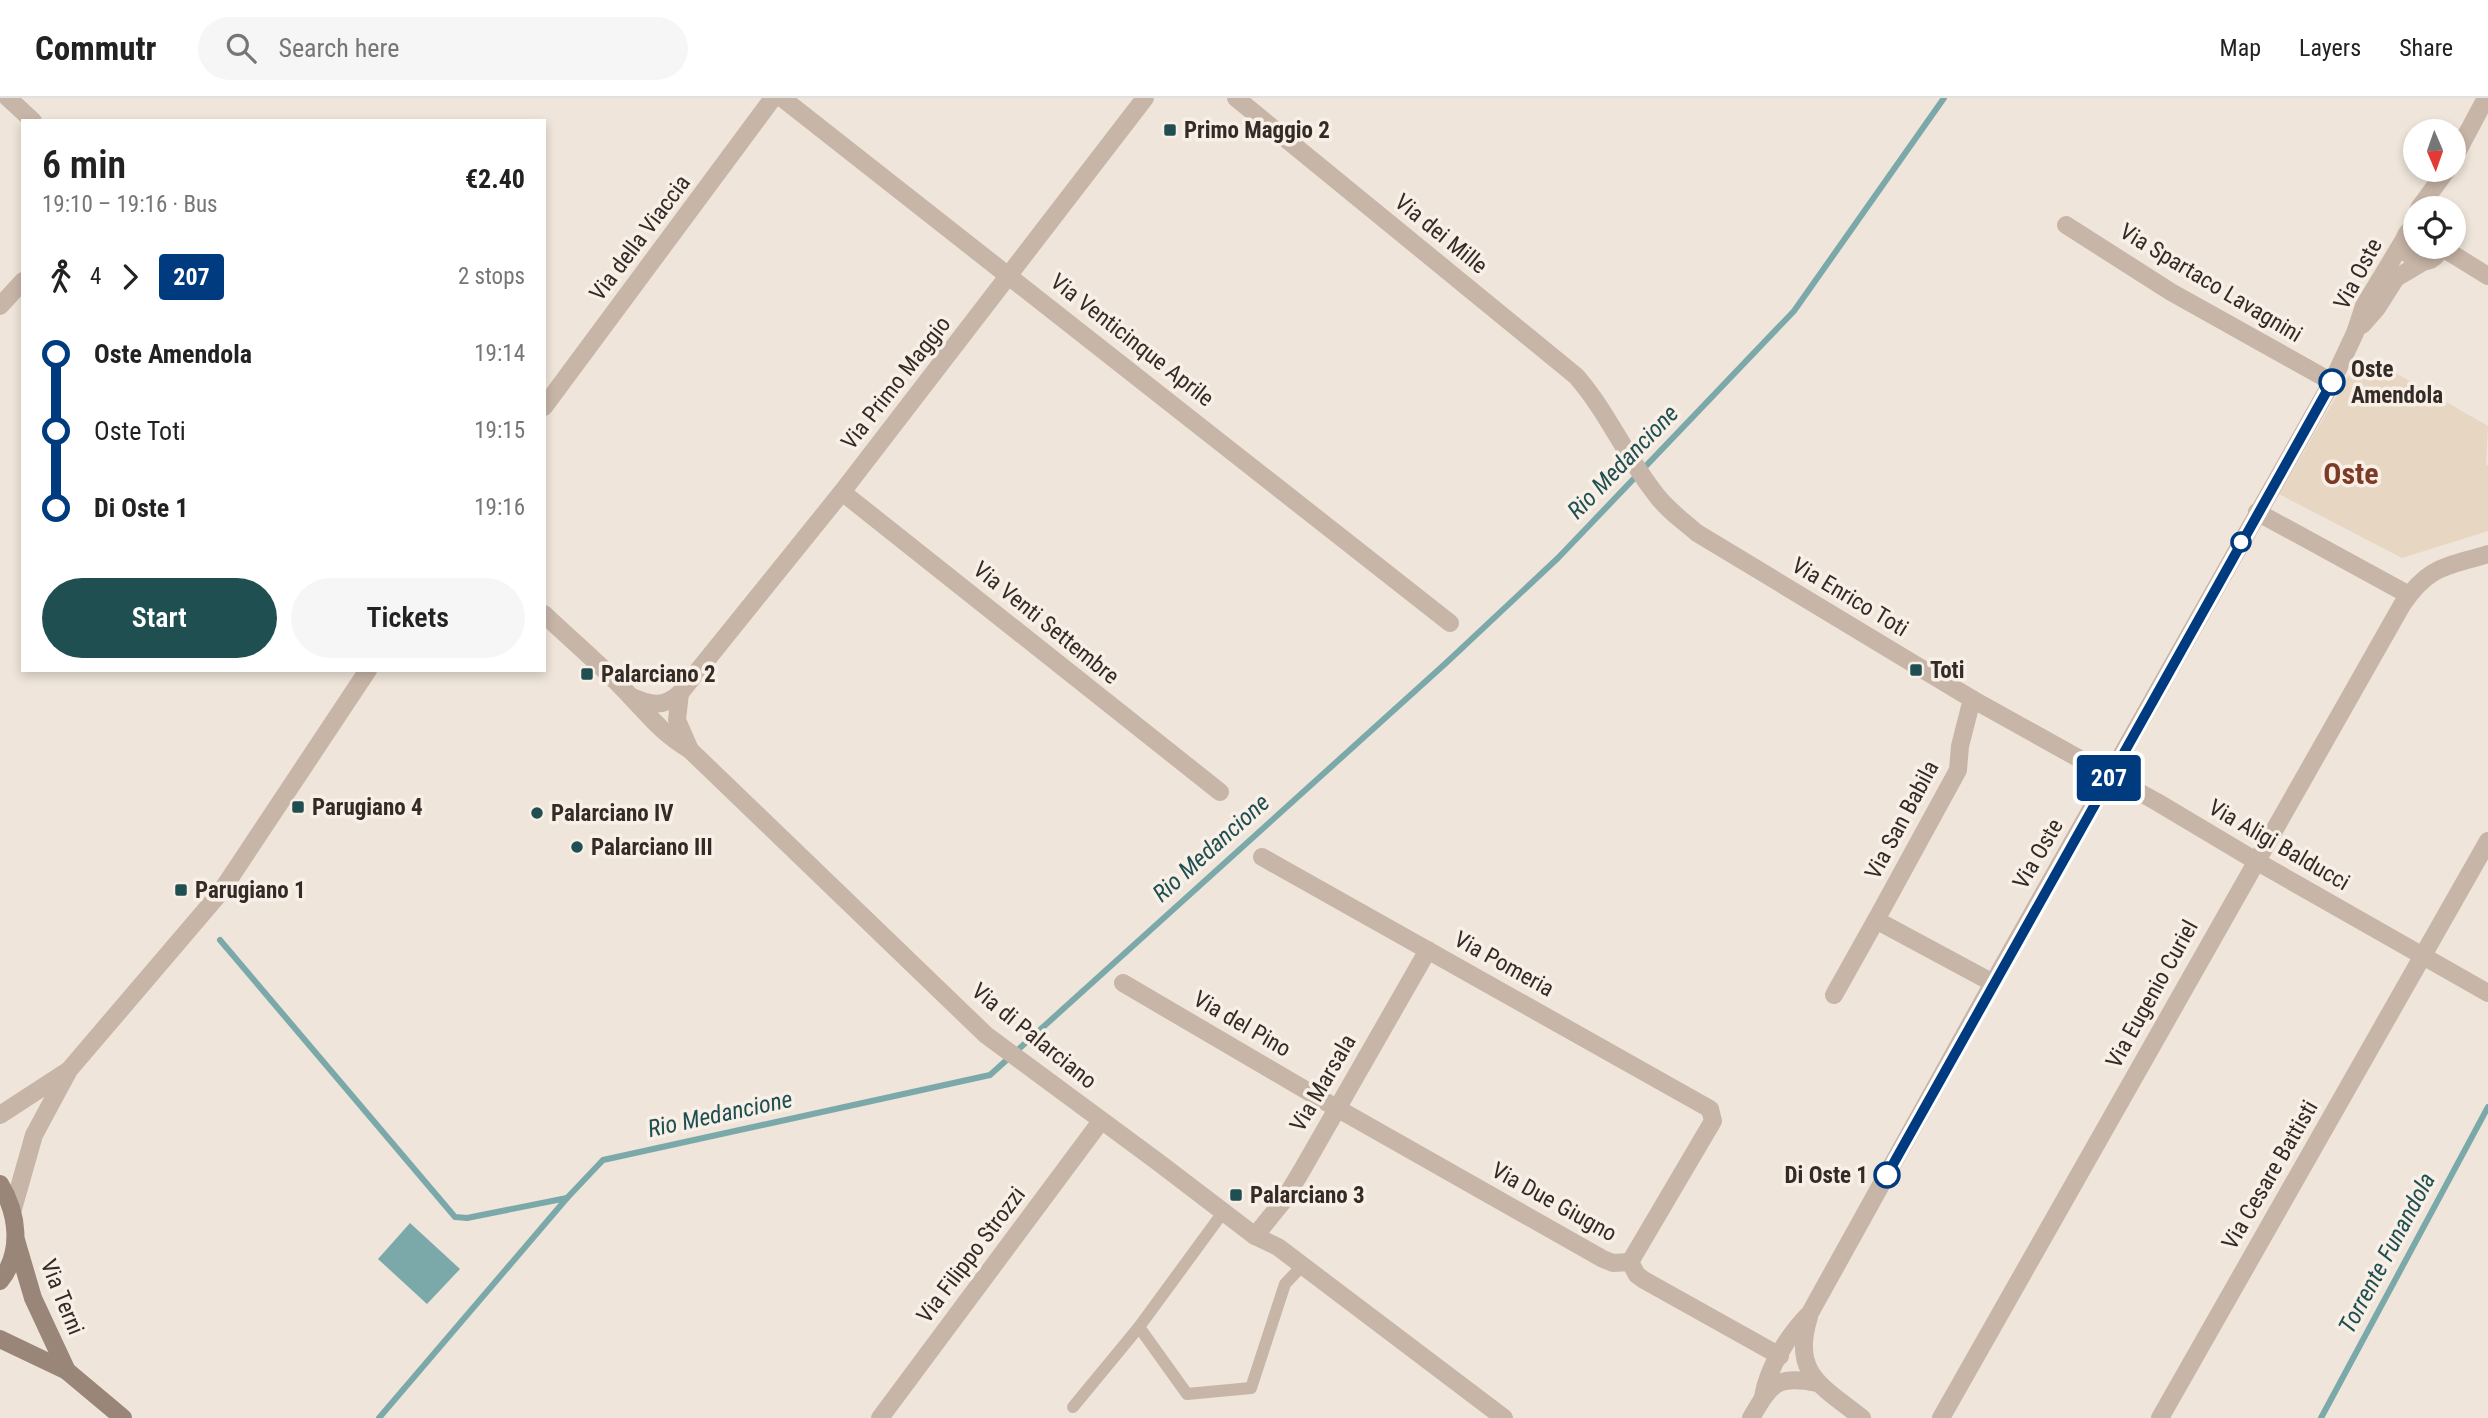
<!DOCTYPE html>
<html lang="en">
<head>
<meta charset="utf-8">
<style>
  :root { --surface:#fff; --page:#f6f6f6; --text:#222; --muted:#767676; --line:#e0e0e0; --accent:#204f52 }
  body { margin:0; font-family:"Roboto Condensed",sans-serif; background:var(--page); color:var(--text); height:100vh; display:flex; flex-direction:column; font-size:26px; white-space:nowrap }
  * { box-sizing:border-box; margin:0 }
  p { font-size:23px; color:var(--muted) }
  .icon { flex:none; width:38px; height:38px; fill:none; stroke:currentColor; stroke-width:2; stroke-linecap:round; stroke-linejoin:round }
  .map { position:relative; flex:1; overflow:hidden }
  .drawer { position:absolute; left:21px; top:21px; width:525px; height:553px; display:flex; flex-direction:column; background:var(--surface); border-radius:0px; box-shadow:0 4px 10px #0003 }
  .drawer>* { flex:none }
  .badge { padding:0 14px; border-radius:5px; font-size:24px; line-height:46px }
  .needle { width:46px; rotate:178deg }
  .buttons { position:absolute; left:2403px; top:21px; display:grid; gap:14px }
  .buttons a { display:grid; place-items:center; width:63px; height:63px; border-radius:50%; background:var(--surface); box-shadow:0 4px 10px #0003; font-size:35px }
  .map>.badge { position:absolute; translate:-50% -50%; box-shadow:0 0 0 4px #fff }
  .legs { display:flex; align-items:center; gap:10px; height:77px; padding:0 21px; font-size:23px }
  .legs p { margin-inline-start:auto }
  .headline { display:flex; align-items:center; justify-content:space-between; height:119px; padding:0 21px }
  h1 { font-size:38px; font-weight:600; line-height:52px }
  .primary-button { display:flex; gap:14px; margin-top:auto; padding:14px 21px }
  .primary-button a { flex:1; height:80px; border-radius:42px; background:var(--accent); color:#fff; font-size:28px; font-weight:600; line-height:80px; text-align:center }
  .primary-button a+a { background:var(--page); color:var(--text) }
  ul { padding:0 21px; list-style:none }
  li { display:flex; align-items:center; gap:24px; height:77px; font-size:26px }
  li i { display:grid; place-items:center; width:10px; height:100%; margin:0 9px; background:currentColor }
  li i::after { content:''; width:18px; height:18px; margin:-9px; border:5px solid; border-radius:50%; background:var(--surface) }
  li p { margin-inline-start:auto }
  li:first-child i { background:linear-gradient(#0000 50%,currentColor 0) }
  li:last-child i { background:linear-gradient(currentColor 50%,#0000 0) }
  header { display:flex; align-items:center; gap:42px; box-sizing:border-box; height:98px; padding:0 35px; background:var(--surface); border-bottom:2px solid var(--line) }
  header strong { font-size:33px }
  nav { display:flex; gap:38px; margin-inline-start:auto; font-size:24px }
  .search { width:490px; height:63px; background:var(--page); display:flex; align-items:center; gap:18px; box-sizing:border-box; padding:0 24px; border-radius:38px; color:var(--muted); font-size:26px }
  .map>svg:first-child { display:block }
  .plaza { fill:#e7d6c2 }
  .water { fill:#7ba9aa }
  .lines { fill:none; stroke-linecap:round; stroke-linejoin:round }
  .stream { stroke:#7ba9aa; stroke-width:6 }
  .lane { stroke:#c7b5a7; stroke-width:12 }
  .street { stroke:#c7b5a7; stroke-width:18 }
  .secondary { stroke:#9a8579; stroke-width:18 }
  .line-1-casing { stroke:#fff; stroke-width:16 }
  .line-1 { stroke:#003b80; stroke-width:10 }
  .poi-dot { fill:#204f52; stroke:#f8efe6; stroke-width:2.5 }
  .stop-1-dot { fill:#fff; stroke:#003b80; stroke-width:3.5 }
  .labels { text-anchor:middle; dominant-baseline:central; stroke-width:7; stroke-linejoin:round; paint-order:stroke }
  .poi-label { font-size:23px; font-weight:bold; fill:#342b27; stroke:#f8efe6; text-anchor:start }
  .street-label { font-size:23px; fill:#342b27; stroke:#f8efe6 }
  .stop-label { font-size:23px; font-weight:bold; fill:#342b27; stroke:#f8efe6; text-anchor:start }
  .water-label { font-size:24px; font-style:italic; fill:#204f52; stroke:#f8efe6 }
  .district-label { font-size:30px; font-weight:bold; fill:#7d3a26; stroke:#f8efe6 }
</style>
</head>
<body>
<header>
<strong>Commutr</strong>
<div class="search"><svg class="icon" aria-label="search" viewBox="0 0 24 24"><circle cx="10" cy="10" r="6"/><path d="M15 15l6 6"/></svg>Search here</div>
<nav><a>Map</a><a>Layers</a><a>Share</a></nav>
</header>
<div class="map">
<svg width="2488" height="1320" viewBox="0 0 2488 1320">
  <rect width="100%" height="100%" fill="#efe5da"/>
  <polygon class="plaza" points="2354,268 2378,281 2385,269 2488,328 2486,366 2488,368 2488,433 2402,460 2279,396"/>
  <polygon class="water" points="410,1125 460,1171 427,1206 378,1161"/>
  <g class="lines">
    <g class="stream">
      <polyline points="220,842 455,1119 467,1120 567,1100"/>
      <polyline points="379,1320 567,1100 603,1062 990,977 1446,565 1558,460 1794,213 1944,0"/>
      <polyline points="2321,1320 2488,1009"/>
    </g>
    <g class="lane">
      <polyline points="1224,1113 1139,1229 1187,1296 1251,1290 1285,1186 1302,1168"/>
      <polyline points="1073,1309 1139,1229"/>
    </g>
    <g class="street">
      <polyline points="8,0 33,23"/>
      <polyline points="782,0 1450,525"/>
      <path d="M 1236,0 L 1576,278 C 1607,313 1625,357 1654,394 C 1666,411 1682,422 1697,435 L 1972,601 L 2157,704 L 2256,763 L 2488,895"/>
      <polyline points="2454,60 2486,0"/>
      <polyline points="2419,110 2447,72"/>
      <polyline points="2066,127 2171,194 2332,284"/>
      <path d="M 2415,128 C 2384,149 2428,183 2441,149"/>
      <polyline points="2441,149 2488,178"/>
      <polyline points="0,208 23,183"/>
      <polyline points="2362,227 2377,210 2396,180 2423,164"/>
      <polyline points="544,309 773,0"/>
      <polyline points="842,394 1220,694"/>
      <polyline points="2257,414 2409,497"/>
      <path d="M 544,516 C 572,543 604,569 630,598 C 652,621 662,635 690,652 L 986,937 L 1158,1064 L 1255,1138 L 1278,1149 L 1504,1320"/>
      <polyline points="680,595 677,622 690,652"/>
      <path d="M 632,599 C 650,607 664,610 680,595 L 842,394 L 1145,0"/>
      <polyline points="1972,601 1960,648 1958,672 1876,822 1993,885"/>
      <polyline points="1262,759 1710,1011 1713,1023 1630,1164"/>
      <polyline points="1123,885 1326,1004 1603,1161 1613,1165 1630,1164"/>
      <polyline points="1834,897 1876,822"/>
      <polyline points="0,1017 66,974"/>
      <polyline points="13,1111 34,1037 69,972 220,795 368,572"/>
      <polyline points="1255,1138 1284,1102 1302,1072 1428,852"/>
      <polyline points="1630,1164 1637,1177 1644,1182 1780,1258"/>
      <path d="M 1809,1219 C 1791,1276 1822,1288 1862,1320"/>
      <path d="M 1763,1299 C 1768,1269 1789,1236 1810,1215 L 1993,885 L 2332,284 L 2355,235 L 2364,208 L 2405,140"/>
      <polyline points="880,1320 1101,1023"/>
      <path d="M 1751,1320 C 1771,1285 1777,1277 1817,1285"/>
      <path d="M 1941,1320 L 2402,507 C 2429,467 2446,469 2488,456"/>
      <polyline points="2160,1320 2488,743"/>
    </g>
    <g class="secondary">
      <path d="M 0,1086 C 18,1116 23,1154 0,1183"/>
      <polyline points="16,1142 33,1200 67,1273"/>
      <polyline points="0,1241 67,1273 123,1320"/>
    </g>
  </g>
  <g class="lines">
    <g class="line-1-casing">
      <polyline id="line-1" points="1887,1077 2332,284"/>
    </g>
    <use href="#line-1" class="line-1"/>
  </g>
  <g class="poi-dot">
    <rect x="1163" y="25" width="14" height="14" rx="3.5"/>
    <rect x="1909" y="565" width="14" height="14" rx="3.5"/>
    <rect x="580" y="569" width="14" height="14" rx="3.5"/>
    <rect x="291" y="702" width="14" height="14" rx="3.5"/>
    <circle cx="537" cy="715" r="7"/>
    <circle cx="577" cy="749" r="7"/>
    <rect x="174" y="785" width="14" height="14" rx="3.5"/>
    <rect x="1229" y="1090" width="14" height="14" rx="3.5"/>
  </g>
  <g class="stop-1-dot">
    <circle cx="2332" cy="284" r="12"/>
    <circle cx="2241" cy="444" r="9"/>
    <circle cx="1887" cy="1077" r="12"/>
  </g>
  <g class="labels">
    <g class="poi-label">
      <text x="1184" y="32">Primo Maggio 2</text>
      <text x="1930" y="572">Toti</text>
      <text x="601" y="576">Palarciano 2</text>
      <text x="312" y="709">Parugiano 4</text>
      <text x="551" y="715">Palarciano IV</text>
      <text x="591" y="749">Palarciano III</text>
      <text x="195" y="792">Parugiano 1</text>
      <text x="1250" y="1097">Palarciano 3</text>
    </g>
    <g class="street-label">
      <text transform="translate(1441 136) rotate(39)">Via dei Mille</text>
      <text transform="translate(640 140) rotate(-53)">Via della Viaccia</text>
      <text transform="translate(2358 176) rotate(-62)">Via Oste</text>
      <text transform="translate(2211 185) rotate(31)">Via Spartaco Lavagnini</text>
      <text transform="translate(1132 242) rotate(38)">Via Venticinque Aprile</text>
      <text transform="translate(896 285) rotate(-52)">Via Primo Maggio</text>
      <text transform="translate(1850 499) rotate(31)">Via Enrico Toti</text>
      <text transform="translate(1046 525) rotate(39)">Via Venti Settembre</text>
      <text transform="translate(1902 722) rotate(-62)">Via San Babila</text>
      <text transform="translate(2279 747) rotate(30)">Via Aligi Balducci</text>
      <text transform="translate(2038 756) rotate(-60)">Via Oste</text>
      <text transform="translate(1504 866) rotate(29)">Via Pomeria</text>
      <text transform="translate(2152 896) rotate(-61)">Via Eugenio Curiel</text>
      <text transform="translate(1242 926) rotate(30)">Via del Pino</text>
      <text transform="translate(1034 938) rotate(39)">Via di Palarciano</text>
      <text transform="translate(1323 985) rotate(-60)">Via Marsala</text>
      <text transform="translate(2270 1077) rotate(-60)">Via Cesare Battisti</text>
      <text transform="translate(1554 1104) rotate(29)">Via Due Giugno</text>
      <text transform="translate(971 1157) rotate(-53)">Via Filippo Strozzi</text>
      <text transform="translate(62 1199) rotate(68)">Via Terni</text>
    </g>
    <g class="stop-label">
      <text x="2351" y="271">Oste<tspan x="2351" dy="26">Amendola</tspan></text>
      <text x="1868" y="1077" text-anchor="end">Di Oste 1</text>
    </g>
    <g class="water-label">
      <text transform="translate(1623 364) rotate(-46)">Rio Medancione</text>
      <text transform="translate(1211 750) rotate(-42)">Rio Medancione</text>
      <text transform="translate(720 1016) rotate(-12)">Rio Medancione</text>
      <text transform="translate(2387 1155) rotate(-62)">Torrente Funandola</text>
    </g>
    <g class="district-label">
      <text x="2351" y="375">Oste</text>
    </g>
  </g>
</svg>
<div class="buttons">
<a><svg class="needle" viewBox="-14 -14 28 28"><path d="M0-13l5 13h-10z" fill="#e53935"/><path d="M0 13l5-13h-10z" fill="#767676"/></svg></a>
<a><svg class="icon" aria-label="locate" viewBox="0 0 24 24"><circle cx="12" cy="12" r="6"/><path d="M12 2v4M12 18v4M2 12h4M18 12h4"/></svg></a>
</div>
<b class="badge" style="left:2109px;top:680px;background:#003b80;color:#fff">207</b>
<section class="drawer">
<div class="headline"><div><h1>6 min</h1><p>19:10 – 19:16 · Bus</p></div><b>€2.40</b></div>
<div class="legs"><svg class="icon" aria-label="walk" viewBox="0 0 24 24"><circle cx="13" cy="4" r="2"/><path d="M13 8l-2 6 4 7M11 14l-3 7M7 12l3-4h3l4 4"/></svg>4<svg class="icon" aria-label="forward" viewBox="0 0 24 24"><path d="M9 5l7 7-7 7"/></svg><b class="badge" style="background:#003b80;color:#fff">207</b><p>2 stops</p></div>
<ul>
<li><i style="color:#003b80"></i><b>Oste Amendola</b><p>19:14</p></li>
<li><i style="color:#003b80"></i><span>Oste Toti</span><p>19:15</p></li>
<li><i style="color:#003b80"></i><b>Di Oste 1</b><p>19:16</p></li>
</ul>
<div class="primary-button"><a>Start</a><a>Tickets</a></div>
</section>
</div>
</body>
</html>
